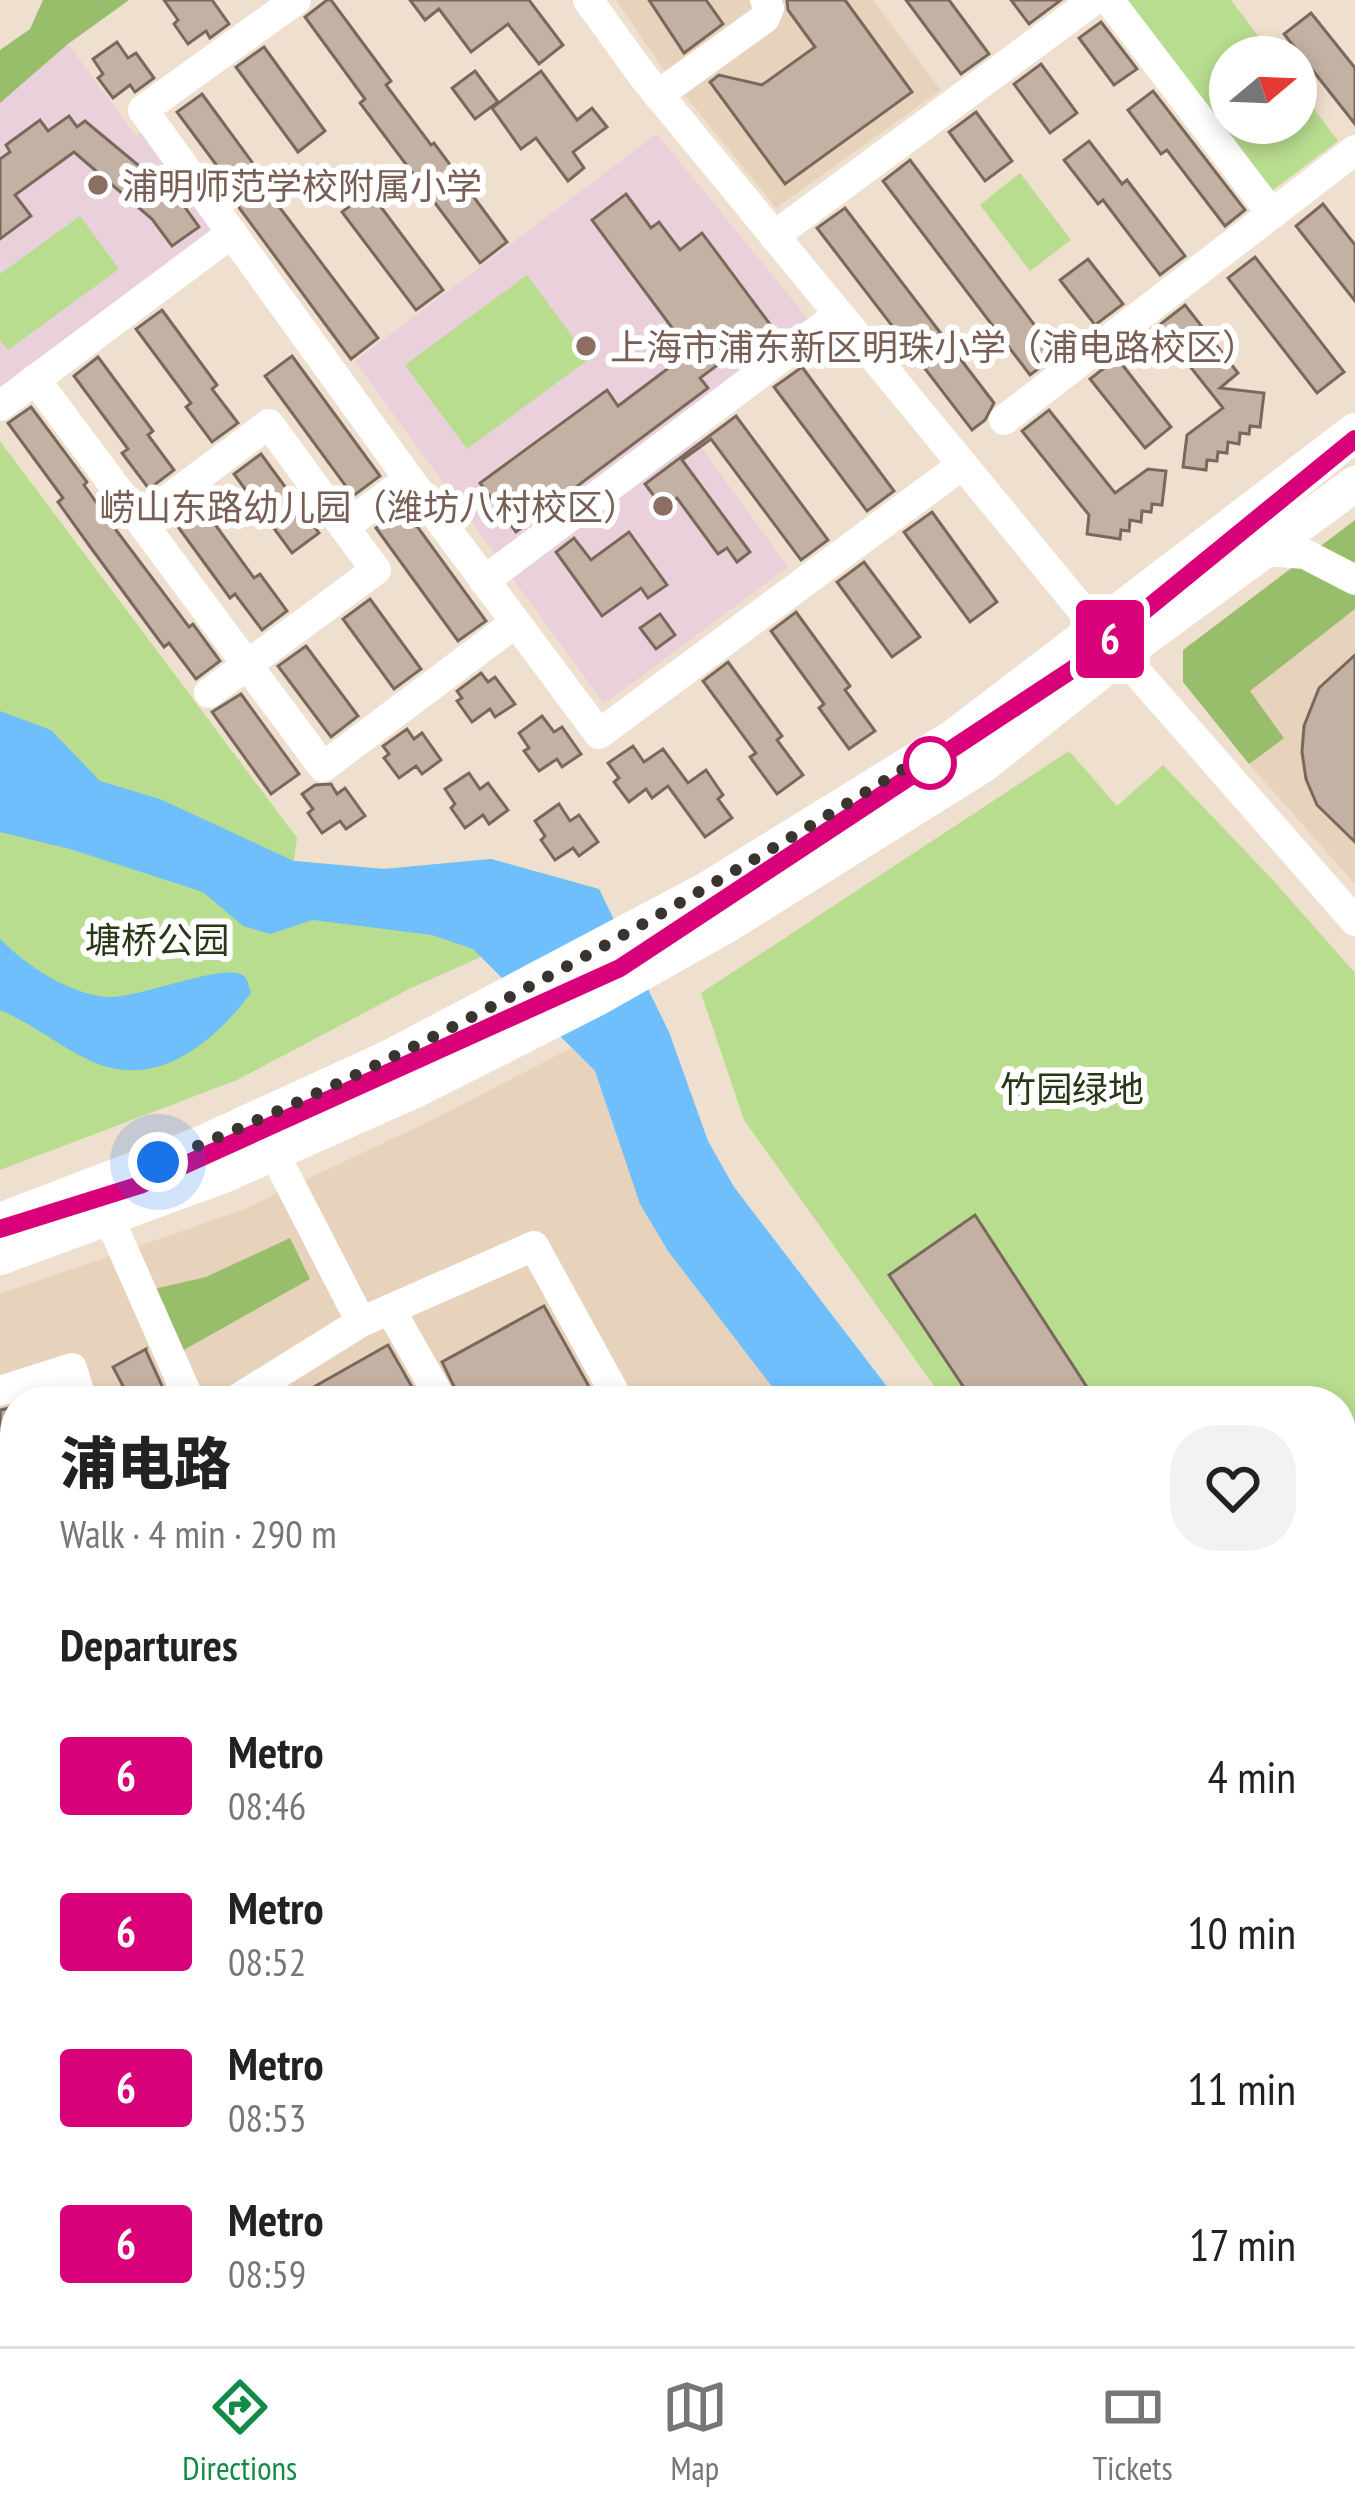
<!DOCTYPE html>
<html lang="en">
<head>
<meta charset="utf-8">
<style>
  :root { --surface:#fff; --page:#f2f2f2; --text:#222; --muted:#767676; --line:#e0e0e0; --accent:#118b46 }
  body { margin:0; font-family:"PT Sans Narrow","Noto Sans SC",sans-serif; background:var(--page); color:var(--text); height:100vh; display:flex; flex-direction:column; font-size:45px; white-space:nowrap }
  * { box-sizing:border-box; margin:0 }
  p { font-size:39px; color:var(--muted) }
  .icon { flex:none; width:66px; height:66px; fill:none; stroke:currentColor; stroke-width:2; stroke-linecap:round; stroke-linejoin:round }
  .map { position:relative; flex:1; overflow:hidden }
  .sheet { position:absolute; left:0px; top:1386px; width:1356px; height:960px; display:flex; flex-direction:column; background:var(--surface); border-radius:48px 48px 0 0; box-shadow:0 6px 18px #0003 }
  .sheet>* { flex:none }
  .badge { padding:0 24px; border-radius:9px; font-size:42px; line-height:78px }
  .needle { width:78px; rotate:71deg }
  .controls { position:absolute; left:1209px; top:36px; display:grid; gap:24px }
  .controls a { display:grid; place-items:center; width:108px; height:108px; border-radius:50%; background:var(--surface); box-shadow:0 6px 18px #0003; font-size:60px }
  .you { position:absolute; width:60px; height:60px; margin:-30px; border:9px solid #fff; border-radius:50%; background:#1a73e8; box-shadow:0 0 0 18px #1a73e833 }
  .map>.badge { position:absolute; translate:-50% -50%; box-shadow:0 0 0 6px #fff }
  h2 { padding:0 60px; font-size:45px; line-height:108px }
  .round { display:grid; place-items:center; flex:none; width:126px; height:126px; border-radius:48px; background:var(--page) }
  .headline { display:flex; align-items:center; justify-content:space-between; height:204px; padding:0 60px }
  h1 { font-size:57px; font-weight:800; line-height:90px }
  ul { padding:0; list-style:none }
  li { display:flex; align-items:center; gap:36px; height:156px; padding:0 60px }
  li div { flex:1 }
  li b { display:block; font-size:45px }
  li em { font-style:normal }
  li .badge { min-width:132px; font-weight:700; text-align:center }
  .tab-bar { display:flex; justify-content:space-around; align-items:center; height:168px; border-top:3px solid var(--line); background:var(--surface); font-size:33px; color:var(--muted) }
  .tab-bar a { display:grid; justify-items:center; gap:6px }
  .tab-bar .selected { color:var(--accent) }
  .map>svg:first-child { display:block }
  .built { fill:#e7d2bc }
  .education { fill:#e9d0da }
  .green { fill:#b8dd8e }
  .forest { fill:#98be6b }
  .water { fill:#6ebffc }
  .building { fill:#c3b1a3; stroke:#79695c; stroke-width:3 }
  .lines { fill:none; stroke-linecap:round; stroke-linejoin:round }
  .minor { stroke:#fff; stroke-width:30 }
  .major { stroke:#fff; stroke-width:36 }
  .line-casing { stroke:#fff; stroke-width:27 }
  .line { stroke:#d9017a; stroke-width:18 }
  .walk { stroke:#3b342e; stroke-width:12; stroke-dasharray:0 21.6 }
  .education-dot { fill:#8d6e63; stroke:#fff; stroke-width:4.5 }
  .stop-dot { fill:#fff; stroke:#d9017a; stroke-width:6 }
  .labels { text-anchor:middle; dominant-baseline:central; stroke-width:12; stroke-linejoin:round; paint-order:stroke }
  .education-label { font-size:36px; fill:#785e54; stroke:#fff; text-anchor:start }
  .park-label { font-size:36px; fill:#283715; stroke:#fff }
</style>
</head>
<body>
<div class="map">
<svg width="1355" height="2346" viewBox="0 0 1355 2346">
  <rect width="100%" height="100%" fill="#efdfce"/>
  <g class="built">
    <polygon points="616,0 873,0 941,90 776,208 661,66"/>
    <polygon points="1355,609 1355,884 1249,764 1284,737 1249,691"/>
    <polygon points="571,1048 595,1071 640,1204 668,1251 783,1401 15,1401 15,2331 985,2331 984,2346 0,2346 0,1294 240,1211 436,1118"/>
    <polygon points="1341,2131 1355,2131 1355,2346 1189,2346 1191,2331 1341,2331"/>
  </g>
  <g class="education">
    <polygon points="68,44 136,136 153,124 232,233 0,406 0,103"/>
    <polygon points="657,134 817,330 687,428 788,567 604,704 355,361"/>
  </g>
  <g class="green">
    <polygon points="1125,0 1231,0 1274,57 1230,57 1230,123 1296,123 1296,85 1338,141 1270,192"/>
    <polygon points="1020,173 1071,240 1030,271 980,205"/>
    <polygon points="80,216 119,269 8,350 0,340 0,274"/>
    <polygon points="527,275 589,359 467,449 405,365"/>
    <polygon points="0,441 297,838 294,861 384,869 491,859 599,889 605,902 411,988 237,1080 0,1170"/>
    <polygon points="1069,751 1117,806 1163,765 1272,879 1355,973 1355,1901 1341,1914 1341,1401 945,1401 744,1120 701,993"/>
    <rect x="612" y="2331" width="85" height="15"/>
  </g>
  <g class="forest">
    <polygon points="43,0 129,0 68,44 0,103 0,50 30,29"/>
    <polygon points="1355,520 1355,609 1250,691 1284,738 1249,764 1183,682 1183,650"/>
    <polygon points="290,1238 310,1279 182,1351 154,1289 206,1277"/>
    <polygon points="15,1961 15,2056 0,2040 0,1968"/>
    <polygon points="355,2331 529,2331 524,2334 454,2333 433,2346 336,2346"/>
  </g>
  <g class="water">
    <polygon points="0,711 51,730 100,781 160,799 294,861 384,869 491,859 599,889 669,1032 708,1141 734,1187 898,1401 783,1401 668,1251 640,1204 595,1071 473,949 432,935 313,920 270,934 243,926 203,892 70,849 0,832"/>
    <path d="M 0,939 C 27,966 68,993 106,997 C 137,1000 225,961 244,976 C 248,980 249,987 251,993 C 213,1043 157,1091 91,1061 C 59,1046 33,1024 0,1010 Z"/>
    <polygon points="1355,1915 1355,2026 1341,2029 1341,1927"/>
    <polygon points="985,2331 1074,2331 1073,2346 984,2346"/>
  </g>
  <g class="building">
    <polygon points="164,0 212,0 229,24 210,38 206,31 188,44 174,24 178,20"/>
    <polygon points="327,0 331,0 391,81 386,85 431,145 434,143 507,242 480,263 360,103 365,99 305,17"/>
    <polygon points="410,0 529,0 563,45 539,64 508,24 471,52 439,9 425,20"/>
    <polygon points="649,0 706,0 723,24 684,53"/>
    <polygon points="787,0 845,0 912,92 785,184 710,82 719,75 762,85 815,47 788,10"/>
    <polygon points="906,0 949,0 989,54 961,74"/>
    <polygon points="1011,0 1061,0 1029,24"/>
    <polygon points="1311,13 1355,68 1355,124 1284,34"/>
    <polygon points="1101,22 1137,69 1114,85 1079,38"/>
    <polygon points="117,42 128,58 136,53 154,78 135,92 130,85 113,98 98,78 103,74 93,59"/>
    <polygon points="264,47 325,131 298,152 236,67"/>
    <polygon points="1041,64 1077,113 1050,133 1014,84"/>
    <polygon points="475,71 498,102 475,119 452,88"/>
    <polygon points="541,71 577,120 592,108 607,127 573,152 584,168 568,181 536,138 521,149 492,108"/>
    <polygon points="1153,91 1245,210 1225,226 1167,150 1161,154 1128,110"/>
    <polygon points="202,94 263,177 259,180 378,338 351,359 232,198 238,194 177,112"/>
    <polygon points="976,112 1012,161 985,181 949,132"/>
    <polygon points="69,116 77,127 85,121 179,199 199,227 172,246 152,219 74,152 15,195 31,216 0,239 0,159 10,152 6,145 40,120 48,131"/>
    <polygon points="1089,141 1122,184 1127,180 1185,256 1160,275 1103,200 1098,204 1064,160"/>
    <polygon points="910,160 1057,355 1030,375 883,181"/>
    <polygon points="369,191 443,290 416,310 342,212"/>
    <polygon points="626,194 651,228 659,222 680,250 702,233 778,335 760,349 746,330 721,349 727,358 700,378 708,388 516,532 480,483 607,390 618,406 690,352 592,220"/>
    <polygon points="1323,204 1355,245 1355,301 1296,226"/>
    <polygon points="845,208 994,403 985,420 972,430 817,228"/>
    <polygon points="1255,257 1344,372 1317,393 1228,278"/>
    <polygon points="1088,259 1123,304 1095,325 1060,280"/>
    <polygon points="1185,305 1238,373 1220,388 1264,393 1260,427 1250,426 1249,434 1240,433 1239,444 1228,442 1227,453 1218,452 1217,461 1207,460 1206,470 1183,467 1187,435 1223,408 1158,326"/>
    <polygon points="162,310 217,385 212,389 238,423 212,442 186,407 191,403 136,329"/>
    <polygon points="292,356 380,476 353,496 265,376"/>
    <polygon points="98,357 153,431 148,435 174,470 149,489 122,453 128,449 74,376"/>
    <polygon points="1117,358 1171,427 1145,448 1090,379"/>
    <polygon points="802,367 894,491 867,511 774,387"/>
    <polygon points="31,407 87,482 84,485 113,526 189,627 193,624 220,661 196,679 169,643 164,647 91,548 58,502 63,498 8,423"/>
    <polygon points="1049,410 1115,493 1148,469 1166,471 1162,505 1152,504 1151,512 1142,511 1141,522 1130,520 1129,531 1121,530 1120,539 1087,534 1089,515 1022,431"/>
    <polygon points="736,416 828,540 801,560 711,439 682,460 750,552 737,562 727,548 718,554 677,498 663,508 645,484"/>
    <polygon points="261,454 319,533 292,553 234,474"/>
    <polygon points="198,501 254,578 260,574 287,611 262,630 235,594 230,598 173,520"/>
    <polygon points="403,507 486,621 458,641 376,528"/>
    <polygon points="932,512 997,602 970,622 904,532"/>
    <polygon points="629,532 667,585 648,598 641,588 602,616 556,552 574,538 591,560"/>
    <polygon points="864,562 920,637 892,657 837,582"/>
    <polygon points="370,599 421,669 394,689 343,619"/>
    <polygon points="796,612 850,686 845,690 875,731 849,749 819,708 824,704 771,631"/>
    <polygon points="660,614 675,635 656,649 640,628"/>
    <polygon points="306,646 358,716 331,737 278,666"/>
    <polygon points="1355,655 1355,842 1317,805 1306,779 1302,752 1304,726 1319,688"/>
    <polygon points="728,662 782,736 777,740 803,775 777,794 750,757 756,753 703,681"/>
    <polygon points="481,673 488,682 495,677 515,704 495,717 490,709 472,722 457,701 462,698 457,691"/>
    <polygon points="241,694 299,774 271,794 212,712"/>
    <polygon points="542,716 554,732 562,727 581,754 562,767 557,759 539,771 524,751 529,748 519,733"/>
    <polygon points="407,729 414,739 422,733 441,760 422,774 416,766 399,778 384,758 389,754 383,746"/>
    <polygon points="633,746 644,762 663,749 688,783 706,770 723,795 718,799 732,818 705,837 668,786 652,798 646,789 629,802 614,782 619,778 608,763"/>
    <polygon points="469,773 480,789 488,783 508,810 489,824 483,815 465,828 451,808 455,804 445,789"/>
    <polygon points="331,784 337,794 345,788 365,816 346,829 340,821 322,833 308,813 313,809 302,794 315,785"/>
    <polygon points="559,804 570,821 579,815 598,842 579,856 573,848 555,860 541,840 545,836 535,821"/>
    <polygon points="975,1215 1096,1401 973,1401 889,1275"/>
    <polygon points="544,1306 597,1401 461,1401 442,1362"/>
    <polygon points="388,1345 420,1401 289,1401"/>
    <polygon points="146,1349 146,1351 169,1401 131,1401 113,1367"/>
    <polygon points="15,1407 15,1618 0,1618 0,1410"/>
    <polygon points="15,1698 15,1807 0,1807 0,1703"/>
    <polygon points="3,1817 15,1853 15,1919 0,1922 0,1818"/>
    <polygon points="0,2120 15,2136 15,2168 0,2182"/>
    <polygon points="15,2220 15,2269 0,2252 0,2234"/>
  </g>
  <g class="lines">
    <g class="minor">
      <polyline points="296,0 143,110 409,479"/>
      <polyline points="588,0 643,76 1083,611 1355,921"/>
      <polyline points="1109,0 1272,214"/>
      <polyline points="658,95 765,18 769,8 765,0"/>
      <polyline points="774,236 1094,0"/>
      <polyline points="35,379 323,767 515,623"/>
      <polyline points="0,406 232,233"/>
      <polyline points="1004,420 1355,150"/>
      <polyline points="140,520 269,424 344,527"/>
      <polyline points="1263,551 1305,554 1355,580"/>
      <polyline points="484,581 838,315"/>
      <polyline points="209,693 376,570 344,527 409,479 599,734 962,465"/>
      <polyline points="274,1153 361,1322 534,1246 619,1401"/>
      <polyline points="109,1218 190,1401"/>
      <polyline points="390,1309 442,1401"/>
      <polyline points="0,1391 72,1368 82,1401"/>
      <polyline points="234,1401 361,1322"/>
      <polyline points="0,1665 15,1647"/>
      <polyline points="0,1943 15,1938"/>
      <polyline points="0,2059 15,2075"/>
      <polyline points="1341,2101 1355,2101"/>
      <polyline points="258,2331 281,2346"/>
      <polyline points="151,2346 167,2331"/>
      <polyline points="330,2346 355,2331"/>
      <polyline points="454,2346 516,2346"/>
      <polyline points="525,2346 550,2331"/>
      <polyline points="847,2346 848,2331"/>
      <polyline points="886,2346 887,2331"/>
    </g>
    <g class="major">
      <polyline points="0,1221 201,1144 391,1057 705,891 954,737 1355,431"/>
      <polyline points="0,1257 226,1174 417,1089 595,999 728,924 984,764 1121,655 1355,484"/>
    </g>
  </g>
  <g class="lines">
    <g class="line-casing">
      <polyline id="line" points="0,1229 140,1185 620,968 1073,669 1355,439"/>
    </g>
    <use href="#line" class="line"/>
    <path class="walk" d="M 158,1162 C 425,1055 675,910 918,760 L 930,763"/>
  </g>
  <g class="education-dot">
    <circle cx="98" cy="185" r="12"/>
    <circle cx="586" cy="346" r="12"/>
    <circle cx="663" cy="506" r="12"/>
  </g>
  <circle class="stop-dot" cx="930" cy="763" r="24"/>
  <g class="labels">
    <g class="education-label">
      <text x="122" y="185">浦明师范学校附属小学</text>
      <text x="610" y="346">上海市浦东新区明珠小学（浦电路校区）</text>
      <text x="639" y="506" text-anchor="end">崂山东路幼儿园（潍坊八村校区）</text>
    </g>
    <g class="park-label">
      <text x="157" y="939">塘桥公园</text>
      <text x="1072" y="1088">竹园绿地</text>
    </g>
  </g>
</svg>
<div class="controls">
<a><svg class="needle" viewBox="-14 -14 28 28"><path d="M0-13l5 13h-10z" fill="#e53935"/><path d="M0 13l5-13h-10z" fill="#767676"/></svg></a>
</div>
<div class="you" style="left:158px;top:1162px"></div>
<b class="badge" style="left:1110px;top:639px;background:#d9017a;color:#fff">6</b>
<section class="sheet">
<div class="headline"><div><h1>浦电路</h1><p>Walk · 4 min · 290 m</p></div><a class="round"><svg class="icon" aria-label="heart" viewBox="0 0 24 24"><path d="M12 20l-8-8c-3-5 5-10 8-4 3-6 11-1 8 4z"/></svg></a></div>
<h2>Departures</h2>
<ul>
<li><span class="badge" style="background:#d9017a;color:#fff">6</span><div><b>Metro</b><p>08:46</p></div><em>4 min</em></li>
<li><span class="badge" style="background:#d9017a;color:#fff">6</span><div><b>Metro</b><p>08:52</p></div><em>10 min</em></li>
<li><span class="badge" style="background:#d9017a;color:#fff">6</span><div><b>Metro</b><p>08:53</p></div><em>11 min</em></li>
<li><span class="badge" style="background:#d9017a;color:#fff">6</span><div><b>Metro</b><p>08:59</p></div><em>17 min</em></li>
</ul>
</section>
</div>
<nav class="tab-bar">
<a class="selected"><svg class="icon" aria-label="directions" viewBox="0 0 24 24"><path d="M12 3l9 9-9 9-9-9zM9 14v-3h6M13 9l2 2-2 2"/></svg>Directions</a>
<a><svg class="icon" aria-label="map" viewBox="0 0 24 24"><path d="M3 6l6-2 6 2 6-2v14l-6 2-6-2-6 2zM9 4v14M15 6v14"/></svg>Map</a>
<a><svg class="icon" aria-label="tickets" viewBox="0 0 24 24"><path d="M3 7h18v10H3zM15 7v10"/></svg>Tickets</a>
</nav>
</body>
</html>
